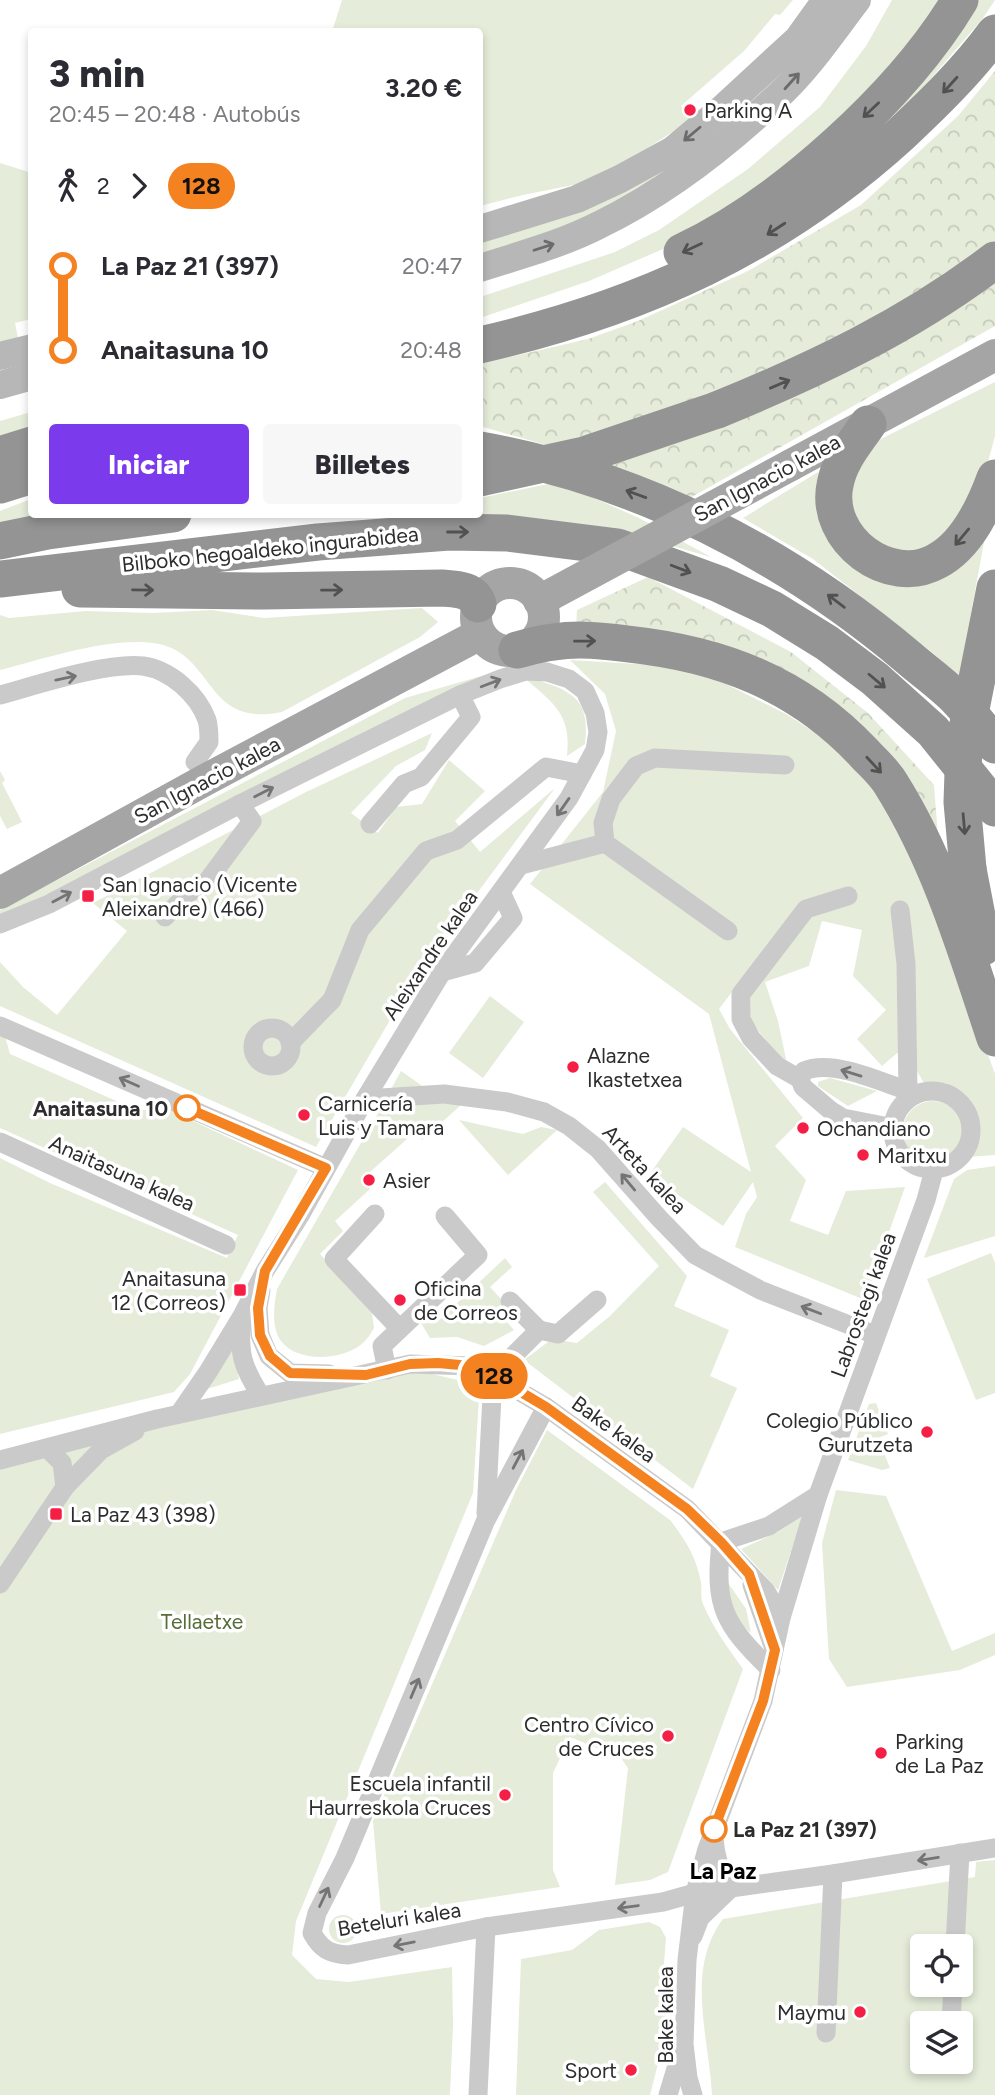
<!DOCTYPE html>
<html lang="es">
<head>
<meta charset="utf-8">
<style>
  :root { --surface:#fff; --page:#f7f7f7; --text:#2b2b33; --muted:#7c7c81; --accent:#7c3aed }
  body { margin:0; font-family:Figtree,sans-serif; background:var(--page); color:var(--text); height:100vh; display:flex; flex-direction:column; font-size:26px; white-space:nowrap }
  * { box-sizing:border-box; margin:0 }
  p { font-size:23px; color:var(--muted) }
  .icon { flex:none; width:38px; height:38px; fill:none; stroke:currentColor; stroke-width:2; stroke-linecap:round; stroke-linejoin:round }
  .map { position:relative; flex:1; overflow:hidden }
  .sheet { position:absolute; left:28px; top:28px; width:455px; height:490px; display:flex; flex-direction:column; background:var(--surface); border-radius:7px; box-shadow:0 4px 10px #0003 }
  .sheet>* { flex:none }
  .badge { padding:0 14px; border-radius:23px; font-size:24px; line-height:46px }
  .controls { position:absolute; left:910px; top:1934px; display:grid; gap:14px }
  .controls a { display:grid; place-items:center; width:63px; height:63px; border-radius:7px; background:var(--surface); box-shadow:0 4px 10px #0003; font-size:35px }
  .map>.badge { position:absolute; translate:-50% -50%; box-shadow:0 0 0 4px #fff }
  .legs { display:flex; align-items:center; gap:10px; height:77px; padding:0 21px; font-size:23px }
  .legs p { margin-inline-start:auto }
  .head { display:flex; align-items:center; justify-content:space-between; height:119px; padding:0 21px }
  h1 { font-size:38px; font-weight:800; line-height:52px }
  .primary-button { display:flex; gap:14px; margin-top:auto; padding:14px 21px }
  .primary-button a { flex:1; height:80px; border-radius:7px; background:var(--accent); color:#fff; font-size:28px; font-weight:800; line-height:80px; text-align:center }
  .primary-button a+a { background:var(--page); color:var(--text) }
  ul { padding:0 21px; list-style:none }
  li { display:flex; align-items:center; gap:24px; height:84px; font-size:26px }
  li i { display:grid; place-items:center; width:10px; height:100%; margin:0 9px; background:currentColor }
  li i::after { content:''; width:18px; height:18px; margin:-9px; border:5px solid; border-radius:50%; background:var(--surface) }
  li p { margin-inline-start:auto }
  li:first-child i { background:linear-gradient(#0000 50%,currentColor 0) }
  li:last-child i { background:linear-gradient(currentColor 50%,#0000 0) }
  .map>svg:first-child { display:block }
  .green { fill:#e5ecd9; fill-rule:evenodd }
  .forest { fill:url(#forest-crowns) }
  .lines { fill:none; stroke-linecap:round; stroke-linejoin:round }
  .street { stroke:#cacaca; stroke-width:19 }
  .secondary { stroke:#b7b7b7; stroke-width:28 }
  .primary { stroke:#a5a5a5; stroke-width:32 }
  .highway { stroke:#949494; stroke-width:37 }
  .primary-bridge { stroke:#a5a5a5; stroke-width:32 }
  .highway-bridge { stroke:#949494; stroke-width:37 }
  .oneway { stroke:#6b6b6b }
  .oneway2 { stroke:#515151 }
  .oneway3 { stroke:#747474 }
  .line-1-casing { stroke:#fff; stroke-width:16 }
  .line-1 { stroke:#f58220; stroke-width:10 }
  .poi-dot { fill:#f51e45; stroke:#fff; stroke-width:2.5 }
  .stop-1-dot { fill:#fff; stroke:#f58220; stroke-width:3.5 }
  .labels { text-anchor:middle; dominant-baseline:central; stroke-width:7; stroke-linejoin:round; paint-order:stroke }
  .poi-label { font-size:21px; fill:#2d2d2d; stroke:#fff; text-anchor:start }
  .street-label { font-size:21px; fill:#2d2d2d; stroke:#fff }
  .stop-label { font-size:21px; font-weight:bold; fill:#2d2d2d; stroke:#fff; text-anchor:end }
  .park-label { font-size:21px; fill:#566d37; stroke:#fff }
  .neighbourhood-label { font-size:23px; font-weight:bold; fill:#000; stroke:#fff }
</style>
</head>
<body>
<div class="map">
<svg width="995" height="2095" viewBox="0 0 995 2095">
  <defs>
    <pattern id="forest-crowns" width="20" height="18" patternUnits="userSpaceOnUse" patternTransform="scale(1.75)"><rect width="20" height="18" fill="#e5ecd9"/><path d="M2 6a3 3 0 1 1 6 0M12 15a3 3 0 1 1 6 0" fill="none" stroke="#c5cbbb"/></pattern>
  </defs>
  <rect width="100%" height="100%" fill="#fff"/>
  <g class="green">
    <polygon points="342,0 793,0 780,15 775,14 744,51 681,106 691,120 629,160 578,184 523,195 480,206 480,32 332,32"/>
    <polygon points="892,0 946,0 908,56 777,175 670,246 589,281 480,318 480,297 615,252 659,230 748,169 820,107 866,46"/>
    <polygon points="975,0 995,0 983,18 916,96 838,164"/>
    <polygon points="805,40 776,88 691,158 591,216 480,256 480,238 586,203"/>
    <polygon points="0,163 32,173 31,319 15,323 18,338 0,342"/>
    <polygon points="995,382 995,436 988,462 941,546 889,553 850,518 856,457 867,446"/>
    <polygon points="31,412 31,436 0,444 0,421"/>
    <polygon points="818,472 817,499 831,534 954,567 984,542 959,678 933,653 813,559 743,518"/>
    <polygon points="558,482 639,518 711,557 612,529 490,520 378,518 395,514 480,514 480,498"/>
    <polygon points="31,499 32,514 71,515 0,527 0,511"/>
    <path d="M 422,608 L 438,622 L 420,637 L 282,712 C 205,728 215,656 159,644 C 114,635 44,659 0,670 L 0,615 L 9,618 L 86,611 L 153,613 L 212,610 L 264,618 Z"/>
    <polygon points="570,660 654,665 718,680 786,714 834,745 883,795 917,862 995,1074 995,1155 967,1157 977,1140 976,1114 964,1094 946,1083 924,1083 903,1048 882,1066 857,1039 886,1010 853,976 862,930 822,921 809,966 765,982 778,1021 786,1059 783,1062 750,1020 751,994 798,905 719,1009 730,1029 803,1118 775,1146 806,1180 790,1221 828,1235 846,1191 905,1187 865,1300 735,1247 746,1214 757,1197 753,1182 723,1226 649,1175 683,1127 751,1172 709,1014 530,884 603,792 616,731 605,694"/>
    <polygon points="485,675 20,908 0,914 0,910 405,698"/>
    <path d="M 522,676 C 564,688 592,693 585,744 L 567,756 C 572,713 552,702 522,676 Z"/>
    <polygon points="432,733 425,750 396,766 351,813 378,833 396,807 422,804 449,760 485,791 455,821 480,852 555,788 415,977 316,1147 0,1006 0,962 23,987 57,1015 127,931 93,903 306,792"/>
    <polygon points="0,771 5,780 2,783 22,822 7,829 0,816"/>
    <polygon points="490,996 524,1022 483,1078 449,1053"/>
    <polygon points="0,1034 5,1036 10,1054 139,1111 161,1106 298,1170 190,1374 174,1392 0,1434 0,1158 50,1183 227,1258 238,1235 0,1128"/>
    <polygon points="401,1071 428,1090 389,1093"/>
    <polygon points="830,1078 877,1091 848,1106 818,1086 818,1082"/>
    <circle cx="933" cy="1131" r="30"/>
    <path d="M 437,1103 L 461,1105 L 422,1140 L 415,1132 L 362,1179 L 370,1189 L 335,1221 L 343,1231 L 320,1254 L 372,1313 L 374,1328 C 371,1333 368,1338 364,1342 C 346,1360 298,1364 281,1341 C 271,1327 274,1305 277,1289 L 381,1108 Z"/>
    <polygon points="459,1120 523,1134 541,1127 557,1130 508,1175"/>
    <polygon points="995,1166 995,1236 924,1258 954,1179 967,1170"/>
    <polygon points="605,1182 687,1276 674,1306 729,1330 710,1376 737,1388 693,1489 524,1360 552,1339 577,1343 610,1316 659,1266 593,1192"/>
    <polygon points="991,1253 995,1263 995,1393 976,1400 927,1279"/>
    <polygon points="505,1258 512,1267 490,1287 502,1300 500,1314 514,1330 484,1346 457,1337 430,1338 421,1323 436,1323"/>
    <polygon points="232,1343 239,1379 204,1390"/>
    <polygon points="401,1367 471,1383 479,1398 473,1493 296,1921 292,1955 316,1979 349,1982 452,1967 453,2025 450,2095 0,2095 0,1461"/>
    <polygon points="876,1403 888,1434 878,1438 890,1468 882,1470 848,1460 869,1404"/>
    <path d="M 547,1430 L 670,1520 C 685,1539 697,1558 701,1583 C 702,1590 700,1597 703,1604 C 713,1628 728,1648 743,1669 L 668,1872 L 650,1880 L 615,1885 L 628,1768 L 621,1758 L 570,1737 L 553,1773 L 553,1870 L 560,1887 L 381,1914 L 373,1821 L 516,1490 Z"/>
    <polygon points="836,1490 886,1496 952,1651 995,1633 995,1655 960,1670 847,1687 829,1659 822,1543"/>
    <polygon points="803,1515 778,1590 741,1549 778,1532"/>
    <polygon points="726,1580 746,1609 751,1633 735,1619"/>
    <path d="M 995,1860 L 995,2095 L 712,2095 C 709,2037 685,1969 723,1919 L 975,1877 L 976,1862 ZM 922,1946 L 961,1946 L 961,1984 L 922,1984 ZM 922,2023 L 961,2023 L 961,2062 L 922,2062 Z"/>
    <circle cx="343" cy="1929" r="14"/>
    <polygon points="649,1922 660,1927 666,1938 662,1988 666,2015 664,2040 650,2095 516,2095 521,1959 572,1950 599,1930"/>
  </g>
  <g class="forest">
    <polygon points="995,71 995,326 690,498 553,447 480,426 480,364 588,339 638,321 748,271 861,205 958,116"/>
    <polygon points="648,577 791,652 868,713 934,785 938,837 821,698 576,632 577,610"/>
  </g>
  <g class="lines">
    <g class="street">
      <path d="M 0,695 C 37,685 106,662 143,666 C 171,670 198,695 207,720 C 209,727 209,735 209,742 L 195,762"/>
      <polyline points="370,824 404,784 421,777 471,717 460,695"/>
      <polyline points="521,865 605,843"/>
      <polyline points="900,910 906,964 908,1091"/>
      <polyline points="165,917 188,893 203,887 252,821 240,804"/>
      <polyline points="0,924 49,904 240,804 460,695 500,679 526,671 547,672 569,679 585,691 595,713 598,732 595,750 569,798 442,972 365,1099 301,1214 265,1271 242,1316 208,1372 179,1414"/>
      <polyline points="728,931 605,843 603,823 611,799 636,766 655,758 785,765"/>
      <polyline points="442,972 475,963 513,918 501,892"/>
      <polyline points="0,1026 326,1168"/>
      <circle cx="272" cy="1047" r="19"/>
      <polyline points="290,1043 332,1000 360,930 426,851 457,840 546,767 582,774"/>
      <polyline points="800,1079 777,1066 751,1038 741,1019 741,994 806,909 848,896"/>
      <circle cx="932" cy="1130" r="39"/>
      <polyline points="365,1099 444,1094 507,1102 544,1112 569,1126 598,1149 659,1218 695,1255 760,1290 875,1335"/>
      <path d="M 893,1132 L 884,1126 L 843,1118 L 830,1110 L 803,1087 L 800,1079 L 804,1071 C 833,1058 886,1084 916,1094"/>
      <polyline points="0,1142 226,1245"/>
      <polyline points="375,1214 334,1259 399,1328"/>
      <polyline points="261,1290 258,1308 260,1335 269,1356 290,1373 329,1374"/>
      <path d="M 241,1319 C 239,1355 242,1366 261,1396"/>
      <polyline points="539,1330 558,1334 597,1300"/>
      <polyline points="387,1370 382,1346 478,1255 445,1216"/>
      <path d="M 546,1407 L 485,1522 L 345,1858 L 317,1913 L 312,1933 C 321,1949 329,1954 348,1955 L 486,1927 L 663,1902 L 695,1893 L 833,1874 L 995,1848"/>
      <polyline points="0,1460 157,1419 410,1364 471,1366 493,1376 546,1407 687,1509 766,1591 781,1618"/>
      <polyline points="65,1487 101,1450 135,1431"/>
      <polyline points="486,1514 493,1376 539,1330 510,1301"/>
      <path d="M 721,1542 C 714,1608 724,1624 771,1670"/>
      <polyline points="721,1542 769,1526 818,1495"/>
      <polyline points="0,1584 65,1487 62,1463 47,1448"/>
      <polyline points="752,1585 774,1649"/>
      <path d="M 714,1838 C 715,1857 720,1872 730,1889"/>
      <polyline points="693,1936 700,1918 730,1889"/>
      <polyline points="955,1946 960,1853"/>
      <polyline points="951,2023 953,1984"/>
      <polyline points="826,2033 833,1874"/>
      <polyline points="478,2095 486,1927"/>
      <polyline points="668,2095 681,2052"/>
      <polyline points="693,2095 688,2078 684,2044 687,1960 695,1893 707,1849 763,1701 781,1618 818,1495 926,1200 934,1170"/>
    </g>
    <g class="secondary">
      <polyline points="480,229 577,199 620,179 673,150 722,109 798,39 826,0"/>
      <path d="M 480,268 C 520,255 562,244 599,225 C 663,194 724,147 776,98 C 807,70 831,34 857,0"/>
      <polyline points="0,356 32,348"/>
      <polyline points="0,385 32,376"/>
    </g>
    <g class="primary">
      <polyline points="791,465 995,355"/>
      <circle cx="510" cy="617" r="34"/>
      <polyline points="0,893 205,780 480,634"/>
    </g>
    <g class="highway">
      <path d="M 682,252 C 782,205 903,95 960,0"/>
      <path d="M 480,345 C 641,308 778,246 901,134 C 934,103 968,70 995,33"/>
      <path d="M 717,410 C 815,370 910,325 995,260"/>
      <path d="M 868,424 C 855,443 839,461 835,485 C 824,539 889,588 937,561 C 967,545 984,508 995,478"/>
      <path d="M 480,450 C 639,478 786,554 909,658 C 924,671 940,682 954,696 C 969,711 982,729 995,745"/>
      <polyline points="0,455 32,445"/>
      <polyline points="0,485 32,475"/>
      <polyline points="0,541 48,531 173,514"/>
      <polyline points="0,579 318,542 449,532 507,533 618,547 719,584 772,609 827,643 875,679 933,731 995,808"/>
      <path d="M 80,589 L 264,591 L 442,588 C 456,589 473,589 478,604"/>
      <path d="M 517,650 C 529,647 542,643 554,642 C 578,638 604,641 628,644 C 720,654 798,683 863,752 C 872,762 884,772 891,784 C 940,862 966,951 995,1038"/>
      <polyline points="968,869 983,947"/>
    </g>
    <polyline class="primary-bridge" points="539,601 791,465"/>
    <g class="highway-bridge">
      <polyline points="480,478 584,455 717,410"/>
      <polyline points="968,869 962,802 964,744 995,588"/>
    </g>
  </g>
  <defs><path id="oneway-shaft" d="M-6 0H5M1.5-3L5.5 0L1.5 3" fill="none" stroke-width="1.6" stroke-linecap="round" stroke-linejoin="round" transform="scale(1.75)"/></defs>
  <g class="oneway">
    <use href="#oneway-shaft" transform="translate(792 81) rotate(-48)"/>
    <use href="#oneway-shaft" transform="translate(692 134) rotate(140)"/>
    <use href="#oneway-shaft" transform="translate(544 247) rotate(-18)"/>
  </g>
  <g class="oneway2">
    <use href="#oneway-shaft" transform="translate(950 85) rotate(132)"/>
    <use href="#oneway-shaft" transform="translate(871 110) rotate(137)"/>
    <use href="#oneway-shaft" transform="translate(776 229) rotate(147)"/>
    <use href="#oneway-shaft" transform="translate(692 248) rotate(155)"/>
    <use href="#oneway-shaft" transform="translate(780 384) rotate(-23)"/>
    <use href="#oneway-shaft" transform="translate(636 494) rotate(-160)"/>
    <use href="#oneway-shaft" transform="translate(458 532)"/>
    <use href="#oneway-shaft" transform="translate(962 537) rotate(130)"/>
    <use href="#oneway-shaft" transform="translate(681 569) rotate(21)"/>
    <use href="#oneway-shaft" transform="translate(143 590) rotate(1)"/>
    <use href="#oneway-shaft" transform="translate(332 590) rotate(-1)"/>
    <use href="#oneway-shaft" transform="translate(836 601) rotate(-143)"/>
    <use href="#oneway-shaft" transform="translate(585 641) rotate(-1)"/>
    <use href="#oneway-shaft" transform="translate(877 681) rotate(40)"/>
    <use href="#oneway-shaft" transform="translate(874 765) rotate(47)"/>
    <use href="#oneway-shaft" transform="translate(964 824) rotate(85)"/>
  </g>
  <g class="oneway3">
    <use href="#oneway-shaft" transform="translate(66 678) rotate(-12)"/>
    <use href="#oneway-shaft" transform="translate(491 683) rotate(-21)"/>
    <use href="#oneway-shaft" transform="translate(264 792) rotate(-27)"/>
    <use href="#oneway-shaft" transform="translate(563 807) rotate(125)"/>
    <use href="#oneway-shaft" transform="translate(62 897) rotate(-28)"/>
    <use href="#oneway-shaft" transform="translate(851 1073) rotate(-163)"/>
    <use href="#oneway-shaft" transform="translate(129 1082) rotate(-156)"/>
    <use href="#oneway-shaft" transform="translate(628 1182) rotate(-130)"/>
    <use href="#oneway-shaft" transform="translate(811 1310) rotate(-159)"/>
    <use href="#oneway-shaft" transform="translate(518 1459) rotate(-62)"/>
    <use href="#oneway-shaft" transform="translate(415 1688) rotate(-67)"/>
    <use href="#oneway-shaft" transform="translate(928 1859) rotate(171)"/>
    <use href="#oneway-shaft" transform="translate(324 1897) rotate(-65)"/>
    <use href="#oneway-shaft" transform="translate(628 1907) rotate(172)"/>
    <use href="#oneway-shaft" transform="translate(404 1944) rotate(169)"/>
  </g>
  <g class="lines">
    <g class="line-1-casing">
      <polyline id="line-1" points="187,1108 326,1168 265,1271 258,1308 260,1335 270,1356 290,1373 366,1375 410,1364 438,1363 471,1366 494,1376 546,1407 687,1509 721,1542 749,1574 775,1650 763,1701 714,1829"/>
    </g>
    <use href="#line-1" class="line-1"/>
  </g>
  <g class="poi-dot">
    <circle cx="690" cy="110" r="7"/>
    <rect x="81" y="889" width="14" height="14" rx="3.5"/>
    <circle cx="573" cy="1067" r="7"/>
    <circle cx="304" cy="1115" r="7"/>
    <circle cx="803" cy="1128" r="7"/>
    <circle cx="863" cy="1155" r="7"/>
    <circle cx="369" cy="1180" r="7"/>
    <rect x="233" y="1283" width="14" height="14" rx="3.5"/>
    <circle cx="400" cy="1300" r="7"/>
    <circle cx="927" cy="1432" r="7"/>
    <rect x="49" y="1507" width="14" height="14" rx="3.5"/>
    <circle cx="668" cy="1736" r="7"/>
    <circle cx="881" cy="1753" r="7"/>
    <circle cx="505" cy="1795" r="7"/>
    <circle cx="860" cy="2012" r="7"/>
    <circle cx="631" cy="2070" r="7"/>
  </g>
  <g class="stop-1-dot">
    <circle cx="187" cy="1108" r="12"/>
    <circle cx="714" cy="1829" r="12"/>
  </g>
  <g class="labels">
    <g class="poi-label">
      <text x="704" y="110">Parking A</text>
      <text x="102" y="884">San Ignacio (Vicente<tspan x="102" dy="24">Aleixandre) (466)</tspan></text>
      <text x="587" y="1055">Alazne<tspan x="587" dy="24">Ikastetxea</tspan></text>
      <text x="318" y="1103">Carnicería<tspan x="318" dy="24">Luis y Tamara</tspan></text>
      <text x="817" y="1128">Ochandiano</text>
      <text x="877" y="1155">Maritxu</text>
      <text x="383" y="1180">Asier</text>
      <text x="226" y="1278" text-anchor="end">Anaitasuna<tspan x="226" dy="24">12 (Correos)</tspan></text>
      <text x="414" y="1288">Oficina<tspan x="414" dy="24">de Correos</tspan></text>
      <text x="913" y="1420" text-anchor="end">Colegio Público<tspan x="913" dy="24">Gurutzeta</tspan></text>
      <text x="70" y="1514">La Paz 43 (398)</text>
      <text x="654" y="1724" text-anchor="end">Centro Cívico<tspan x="654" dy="24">de Cruces</tspan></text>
      <text x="895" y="1741">Parking<tspan x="895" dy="24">de La Paz</tspan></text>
      <text x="491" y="1783" text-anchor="end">Escuela infantil<tspan x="491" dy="24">Haurreskola Cruces</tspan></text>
      <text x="846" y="2012" text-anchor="end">Maymu</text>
      <text x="617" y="2070" text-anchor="end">Sport</text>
    </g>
    <g class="street-label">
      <text transform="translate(767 478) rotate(-28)">San Ignacio kalea</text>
      <text transform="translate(270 549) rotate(-6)">Bilboko hegoaldeko ingurabidea</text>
      <text transform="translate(207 780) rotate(-28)">San Ignacio kalea</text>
      <text transform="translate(430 955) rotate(-56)">Aleixandre kalea</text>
      <text transform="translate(645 1169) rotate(47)">Arteta kalea</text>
      <text transform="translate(122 1173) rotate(24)">Anaitasuna kalea</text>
      <text transform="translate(863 1305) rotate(-70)">Labrostegi kalea</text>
      <text transform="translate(614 1429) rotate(36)">Bake kalea</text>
      <text transform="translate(399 1919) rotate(-9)">Beteluri kalea</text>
      <text transform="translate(665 2015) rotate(-90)">Bake kalea</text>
    </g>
    <g class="stop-label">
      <text x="168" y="1108">Anaitasuna 10</text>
      <text x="733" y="1829" text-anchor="start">La Paz 21 (397)</text>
    </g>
    <g class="park-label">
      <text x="202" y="1621">Tellaetxe</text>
    </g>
    <g class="neighbourhood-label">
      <text x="723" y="1871">La Paz</text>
    </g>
  </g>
</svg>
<div class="controls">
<a><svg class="icon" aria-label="locate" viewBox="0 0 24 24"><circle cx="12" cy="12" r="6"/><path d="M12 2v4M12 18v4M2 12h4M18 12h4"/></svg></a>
<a><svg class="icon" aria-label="layers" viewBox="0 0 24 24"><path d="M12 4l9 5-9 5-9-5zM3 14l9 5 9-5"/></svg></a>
</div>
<b class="badge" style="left:494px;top:1376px;background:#f58220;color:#111">128</b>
<section class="sheet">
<div class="head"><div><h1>3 min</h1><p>20:45 – 20:48 · Autobús</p></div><b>3.20 €</b></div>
<div class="legs"><svg class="icon" aria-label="walk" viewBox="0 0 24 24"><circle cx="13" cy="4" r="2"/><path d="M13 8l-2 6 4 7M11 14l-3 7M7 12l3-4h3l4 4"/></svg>2<svg class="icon" aria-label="forward" viewBox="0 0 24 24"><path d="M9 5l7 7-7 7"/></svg><b class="badge" style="background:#f58220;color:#111">128</b></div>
<ul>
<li><i style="color:#f58220"></i><b>La Paz 21 (397)</b><p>20:47</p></li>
<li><i style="color:#f58220"></i><b>Anaitasuna 10</b><p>20:48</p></li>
</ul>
<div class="primary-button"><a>Iniciar</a><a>Billetes</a></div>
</section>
</div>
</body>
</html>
